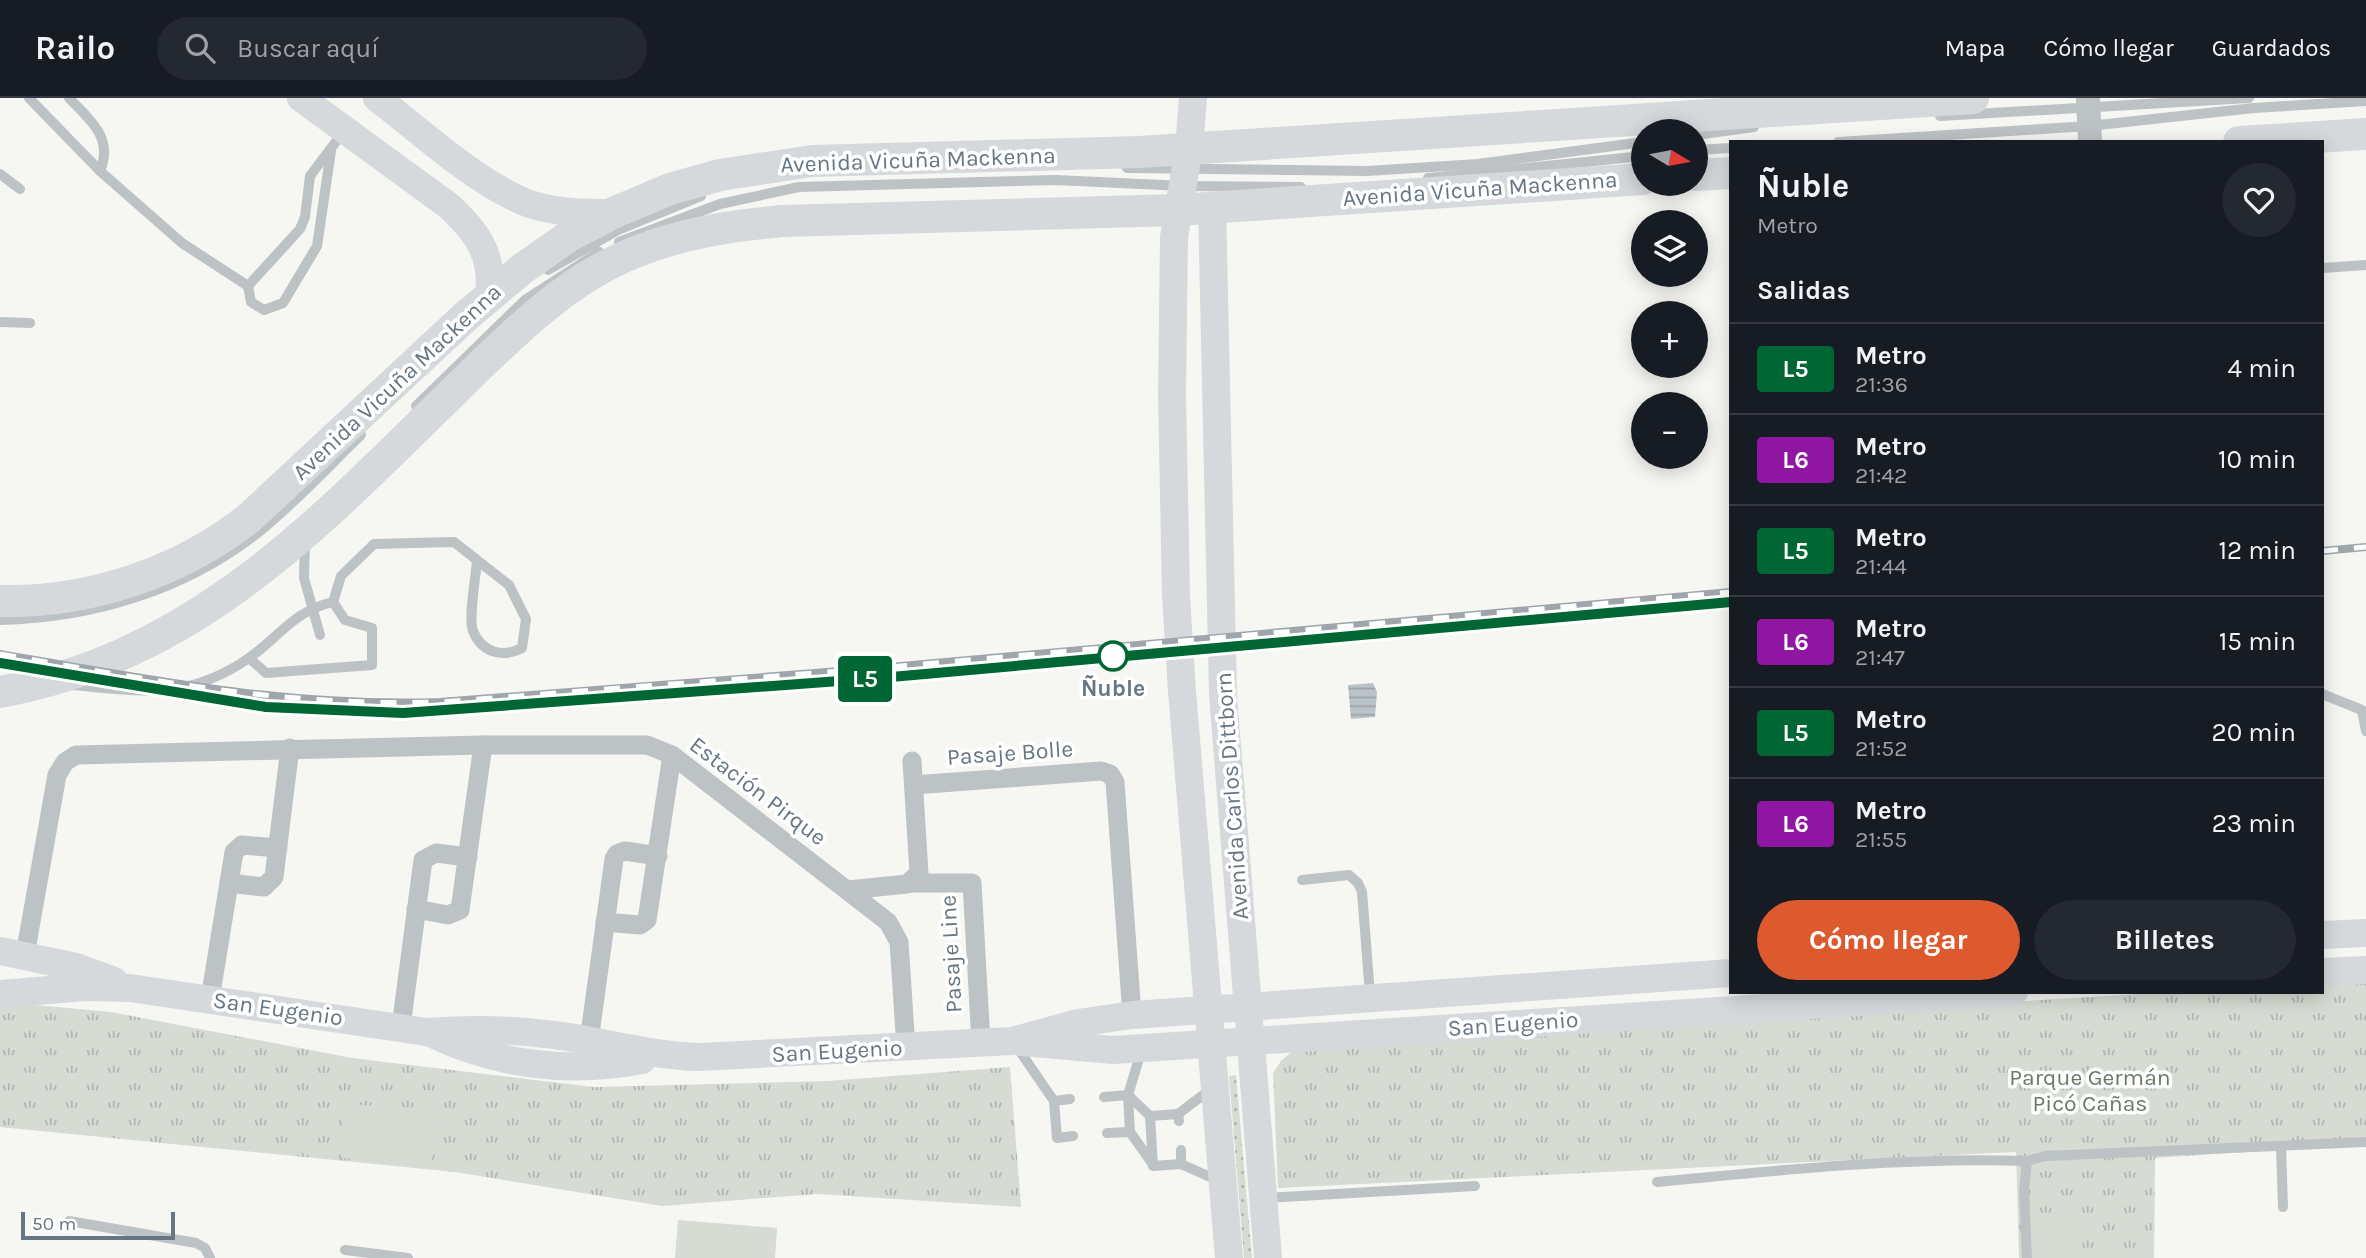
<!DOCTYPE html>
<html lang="es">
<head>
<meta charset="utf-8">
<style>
  :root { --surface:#171b24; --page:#242831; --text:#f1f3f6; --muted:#9ea1a6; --line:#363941; --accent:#dc5a2e }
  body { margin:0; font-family:Karla,sans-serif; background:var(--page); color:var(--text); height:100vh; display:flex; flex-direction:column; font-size:26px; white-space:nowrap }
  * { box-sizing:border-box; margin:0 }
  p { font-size:23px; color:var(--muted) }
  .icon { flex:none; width:38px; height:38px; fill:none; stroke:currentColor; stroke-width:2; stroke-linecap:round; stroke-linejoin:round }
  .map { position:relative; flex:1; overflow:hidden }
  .drawer { position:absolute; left:1729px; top:42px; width:595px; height:854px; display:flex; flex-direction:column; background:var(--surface); border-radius:0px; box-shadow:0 4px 18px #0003 }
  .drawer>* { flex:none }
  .badge { padding:0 14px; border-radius:5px; font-size:24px; line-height:46px }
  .needle { width:46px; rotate:100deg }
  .buttons { position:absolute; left:1631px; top:21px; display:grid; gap:14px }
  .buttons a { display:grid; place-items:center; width:77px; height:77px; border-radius:50%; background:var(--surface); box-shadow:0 4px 18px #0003; font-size:35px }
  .scale { position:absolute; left:21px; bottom:18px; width:154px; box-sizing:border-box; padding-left:7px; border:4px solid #677683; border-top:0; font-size:19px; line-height:24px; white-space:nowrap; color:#677683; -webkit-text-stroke:5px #fff; paint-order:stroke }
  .map>.badge { position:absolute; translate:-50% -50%; box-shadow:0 0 0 4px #fff }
  h2 { padding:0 28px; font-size:26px; line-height:63px }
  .round { display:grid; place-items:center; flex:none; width:74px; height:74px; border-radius:37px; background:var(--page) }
  .overview { display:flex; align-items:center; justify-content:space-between; height:119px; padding:0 28px }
  h1 { font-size:33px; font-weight:700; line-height:52px }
  .primary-button { display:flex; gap:14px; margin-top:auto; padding:14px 28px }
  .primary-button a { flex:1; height:80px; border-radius:42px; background:var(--accent); color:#fff; font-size:28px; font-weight:700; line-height:80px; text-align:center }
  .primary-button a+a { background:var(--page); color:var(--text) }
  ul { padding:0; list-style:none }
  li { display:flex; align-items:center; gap:21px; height:91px; padding:0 28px; border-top:2px solid var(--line) }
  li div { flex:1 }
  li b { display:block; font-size:26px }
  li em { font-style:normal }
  li .badge { min-width:77px; font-weight:700; text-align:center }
  header { display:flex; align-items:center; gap:42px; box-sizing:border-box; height:98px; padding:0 35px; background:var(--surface); border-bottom:2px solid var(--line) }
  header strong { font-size:33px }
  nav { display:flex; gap:38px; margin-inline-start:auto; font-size:24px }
  .search { width:490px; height:63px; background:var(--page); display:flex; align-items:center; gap:18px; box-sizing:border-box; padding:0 24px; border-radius:38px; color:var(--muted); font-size:26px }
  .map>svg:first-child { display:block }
  .grass { fill:url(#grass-dots) }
  .park { fill:url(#park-tufts) }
  .pitch { fill:#d6dbd3 }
  .water { fill:url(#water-rules) }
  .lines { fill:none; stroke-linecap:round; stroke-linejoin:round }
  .service { stroke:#bdc2c5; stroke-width:10 }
  .minor { stroke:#bdc2c5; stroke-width:19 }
  .tertiary { stroke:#bdc2c5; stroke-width:24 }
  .secondary { stroke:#d5d9dc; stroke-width:28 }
  .primary { stroke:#d5d9dc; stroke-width:32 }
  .rail-casing { stroke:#9fa6ab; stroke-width:8 }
  .rail { stroke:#fff; stroke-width:5; stroke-dasharray:16; stroke-linecap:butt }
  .line-casing { stroke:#fff; stroke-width:16 }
  .line { stroke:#063; stroke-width:10 }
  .stop-dot { fill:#fff; stroke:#063; stroke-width:3.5 }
  .labels { text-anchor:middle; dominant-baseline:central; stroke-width:7; stroke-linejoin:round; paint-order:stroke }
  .street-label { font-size:23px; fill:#677683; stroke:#fff }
  .stop-label { font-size:23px; font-weight:bold; fill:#677683; stroke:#fff }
  .park-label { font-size:23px; fill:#697b65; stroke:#fff }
</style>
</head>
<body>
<header>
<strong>Railo</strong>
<div class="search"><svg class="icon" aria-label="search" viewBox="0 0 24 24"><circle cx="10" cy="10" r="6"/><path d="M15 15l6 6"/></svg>Buscar aquí</div>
<nav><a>Mapa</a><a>Cómo llegar</a><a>Guardados</a></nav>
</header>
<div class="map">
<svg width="2366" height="1160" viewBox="0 0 2366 1160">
  <defs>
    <pattern id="grass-dots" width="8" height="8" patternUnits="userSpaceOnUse" patternTransform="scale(1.75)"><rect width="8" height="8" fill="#d6dbd3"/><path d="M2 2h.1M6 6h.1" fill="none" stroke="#b1b6b1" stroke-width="1.8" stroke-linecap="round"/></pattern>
    <pattern id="park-tufts" width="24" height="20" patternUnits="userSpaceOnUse" patternTransform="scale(1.75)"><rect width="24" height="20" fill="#d6dbd3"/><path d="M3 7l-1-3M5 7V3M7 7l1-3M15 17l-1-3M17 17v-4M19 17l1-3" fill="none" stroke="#b1b6b1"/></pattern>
    <pattern id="water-rules" width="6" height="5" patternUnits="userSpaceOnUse" patternTransform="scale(1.75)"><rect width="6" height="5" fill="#b9c3c8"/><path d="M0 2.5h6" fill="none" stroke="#9aa3a8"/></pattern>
  </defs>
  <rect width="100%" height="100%" fill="#f6f7f3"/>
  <polygon class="grass" points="1236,977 1252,1160 1244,1160 1229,978"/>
  <g class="park">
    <polygon points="2366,883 2366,1046 2155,1060 2154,1160 2019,1160 2016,1054 1278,1090 1273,975 1281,963 1300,947 2172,894 2322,894 2322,885"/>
    <polygon points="13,905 111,914 352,960 594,989 828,983 1010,969 1021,1109 817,1096 662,1108 455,1074 0,1029 0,907"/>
  </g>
  <g class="pitch">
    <polygon points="345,1006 435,1011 432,1065 342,1060"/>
    <polygon points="2081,1114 2083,1160 2034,1160 2032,1116"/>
    <polygon points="678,1122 777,1130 775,1160 675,1160"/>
  </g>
  <polygon class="water" points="1373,585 1377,594 1375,619 1351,621 1348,587"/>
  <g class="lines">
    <g class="service">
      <polyline points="29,0 100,73 182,145 248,188 251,204 264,212 283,205 317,148 331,53"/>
      <path d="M 69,0 C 90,22 114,40 100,73"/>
      <polyline points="1940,18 2249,0"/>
      <polyline points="1696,37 1754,29"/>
      <polyline points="1838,44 2089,28 2254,10 2366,3"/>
      <polyline points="1696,52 1731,50"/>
      <polyline points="1127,70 1367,73 1478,66 1643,44"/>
      <polyline points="0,76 20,91"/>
      <polyline points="1428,80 1643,58"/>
      <polyline points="619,144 720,106 799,89 1056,82 1183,88 1301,89"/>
      <polyline points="2322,170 2366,167"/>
      <polyline points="548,172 620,131 701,98"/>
      <polyline points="248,188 300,131 305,119 310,78 344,33"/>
      <polyline points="0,224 30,225"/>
      <polyline points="416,308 525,202 599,154"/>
      <polyline points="305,445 304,480 320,537"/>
      <path d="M 0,522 C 93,520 186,492 260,433 C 296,404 328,369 361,337"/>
      <polyline points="249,560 266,575 372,567 372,530 345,522 333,504"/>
      <path d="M 72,587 C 142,593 187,603 249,560 C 280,538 294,513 333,504 L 341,478 L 374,446 L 454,444 L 509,487 L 526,521 L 522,550 C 503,560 482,555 473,533 C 468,519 476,479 477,462"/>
      <polyline points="2322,596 2362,612 2366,633"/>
      <polyline points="1302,782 1349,777 1358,785 1362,794 1370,897"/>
      <polyline points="1017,949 1054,1003"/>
      <polyline points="1141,954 1128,997 1150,1018"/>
      <polyline points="1104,999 1128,997 1130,1034 1107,1035"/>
      <polyline points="1070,1001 1054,1003 1057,1040 1073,1038"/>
      <polyline points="1178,1016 1211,991"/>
      <polyline points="1179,1023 1178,1016 1150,1018 1153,1068 1181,1066 1181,1052"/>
      <polyline points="1130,1034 1152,1065"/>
      <polyline points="2281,1048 2283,1109"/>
      <polyline points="1181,1066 1219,1083"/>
      <path d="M 1657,1084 C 1780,1072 1904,1059 2027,1063"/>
      <polyline points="1267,1100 1475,1088"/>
      <polyline points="69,1123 196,1145 205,1150 210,1160"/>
      <polyline points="345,1152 408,1160"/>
      <polyline points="2027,1160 2024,1093 2027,1063 2045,1058 2366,1044"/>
    </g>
    <g class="minor">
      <polyline points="914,687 1101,673 1110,676 1115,684 1132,917"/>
      <polyline points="229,785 264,789 274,779 290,650"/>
      <polyline points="909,785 972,785 981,945"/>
      <polyline points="848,792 907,786 919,775 912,663"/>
      <polyline points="416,811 448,817 460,812 483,647"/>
      <polyline points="605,824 640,827 647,822 672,657"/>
      <polyline points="25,857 57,677 65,664 76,657 483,647 647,647 672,657 888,824 899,844 906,950"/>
      <polyline points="210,901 234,754 242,747 278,750"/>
      <polyline points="401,929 423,762 436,755 468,759"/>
      <polyline points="589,943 614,761 617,756 625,753 658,758"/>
    </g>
    <polyline class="tertiary" points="2088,0 2090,44"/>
    <g class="secondary">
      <path d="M 301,0 L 449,108 C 477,134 494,157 489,197"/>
      <path d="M 377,0 C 423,35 469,79 522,103 C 550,115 583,115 613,115"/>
      <polyline points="1193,0 1189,50 1174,139 1172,297 1176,497 1182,593 1229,1160"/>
      <polyline points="1212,109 1223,597 1268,1160"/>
      <polyline points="2322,837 2366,835"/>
      <polyline points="0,853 76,869 114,883"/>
      <polyline points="2322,874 2366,872"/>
      <path d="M 0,896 L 85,889 L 130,890 L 426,934 C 466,931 505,931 545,936 C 597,941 647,958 700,959 L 1012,943 L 1078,925 L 1132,917 L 1731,875"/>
      <path d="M 430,935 C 496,967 570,976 642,962"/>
      <polyline points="1022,944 1113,952 2014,894"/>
    </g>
    <g class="primary">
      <polyline points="2239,44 2366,36"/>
      <polyline points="1696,77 1731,75"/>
      <path d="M 0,503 C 88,505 180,475 249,420 L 465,219 L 522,171 L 569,138 L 613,115 L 670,91 L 720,77 L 812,63 L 1139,54 L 1973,0"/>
      <path d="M 0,594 C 195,558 315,429 450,297 C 505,244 561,184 633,155 C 681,135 731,128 782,123 L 1177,112 L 1643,81"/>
    </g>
    <g class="rail-casing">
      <g id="rail">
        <polyline points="2322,453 2366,449"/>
        <polyline points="1539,520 1731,504"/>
        <path d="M 0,556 C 151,582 286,609 440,604 L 879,570 L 1731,494"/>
        <polyline points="790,587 974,571"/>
      </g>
    </g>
    <use href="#rail" class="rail"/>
  </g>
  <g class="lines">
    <g class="line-casing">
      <polyline id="line" points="0,565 266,609 403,615 880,580 1731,504"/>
    </g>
    <use href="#line" class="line"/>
  </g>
  <circle class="stop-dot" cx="1113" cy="558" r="14"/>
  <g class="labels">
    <g class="street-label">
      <text transform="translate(918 62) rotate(-2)">Avenida Vicuña Mackenna</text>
      <text transform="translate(1480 91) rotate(-4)">Avenida Vicuña Mackenna</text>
      <text transform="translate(397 284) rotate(-43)">Avenida Vicuña Mackenna</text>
      <text transform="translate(1010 655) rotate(-4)">Pasaje Bolle</text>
      <text transform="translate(758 693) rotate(37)">Estación Pirque</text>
      <text transform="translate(1232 698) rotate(-94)">Avenida Carlos Dittborn</text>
      <text transform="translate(951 856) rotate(-93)">Pasaje Line</text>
      <text transform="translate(278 911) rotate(8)">San Eugenio</text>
      <text transform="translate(1513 926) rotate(-4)">San Eugenio</text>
      <text transform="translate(837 953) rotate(-3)">San Eugenio</text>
    </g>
    <g class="stop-label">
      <text x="1113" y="590">Ñuble</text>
    </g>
    <g class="park-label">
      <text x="2090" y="979">Parque Germán<tspan x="2090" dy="26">Picó Cañas</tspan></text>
    </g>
  </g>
</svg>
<div class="buttons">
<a><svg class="needle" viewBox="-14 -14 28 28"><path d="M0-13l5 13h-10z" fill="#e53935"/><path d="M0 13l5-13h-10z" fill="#9ea1a6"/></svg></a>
<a><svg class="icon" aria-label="layers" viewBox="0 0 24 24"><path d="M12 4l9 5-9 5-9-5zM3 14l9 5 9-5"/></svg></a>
<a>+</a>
<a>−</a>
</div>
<div class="scale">50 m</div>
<b class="badge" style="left:865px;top:581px;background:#063;color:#fff">L5</b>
<section class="drawer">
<div class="overview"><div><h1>Ñuble</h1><p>Metro</p></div><a class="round"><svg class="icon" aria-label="heart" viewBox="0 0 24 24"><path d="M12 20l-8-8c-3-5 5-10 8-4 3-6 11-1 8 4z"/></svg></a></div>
<h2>Salidas</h2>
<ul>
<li><span class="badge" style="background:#063;color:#fff">L5</span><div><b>Metro</b><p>21:36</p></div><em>4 min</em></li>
<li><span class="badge" style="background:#8e16a1;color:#fff">L6</span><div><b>Metro</b><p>21:42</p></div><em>10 min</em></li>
<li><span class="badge" style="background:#063;color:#fff">L5</span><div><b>Metro</b><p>21:44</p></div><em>12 min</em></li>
<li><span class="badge" style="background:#8e16a1;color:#fff">L6</span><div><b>Metro</b><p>21:47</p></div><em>15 min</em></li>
<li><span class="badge" style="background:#063;color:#fff">L5</span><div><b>Metro</b><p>21:52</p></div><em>20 min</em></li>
<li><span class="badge" style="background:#8e16a1;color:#fff">L6</span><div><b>Metro</b><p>21:55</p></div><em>23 min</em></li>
</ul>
<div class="primary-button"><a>Cómo llegar</a><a>Billetes</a></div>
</section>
</div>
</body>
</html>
